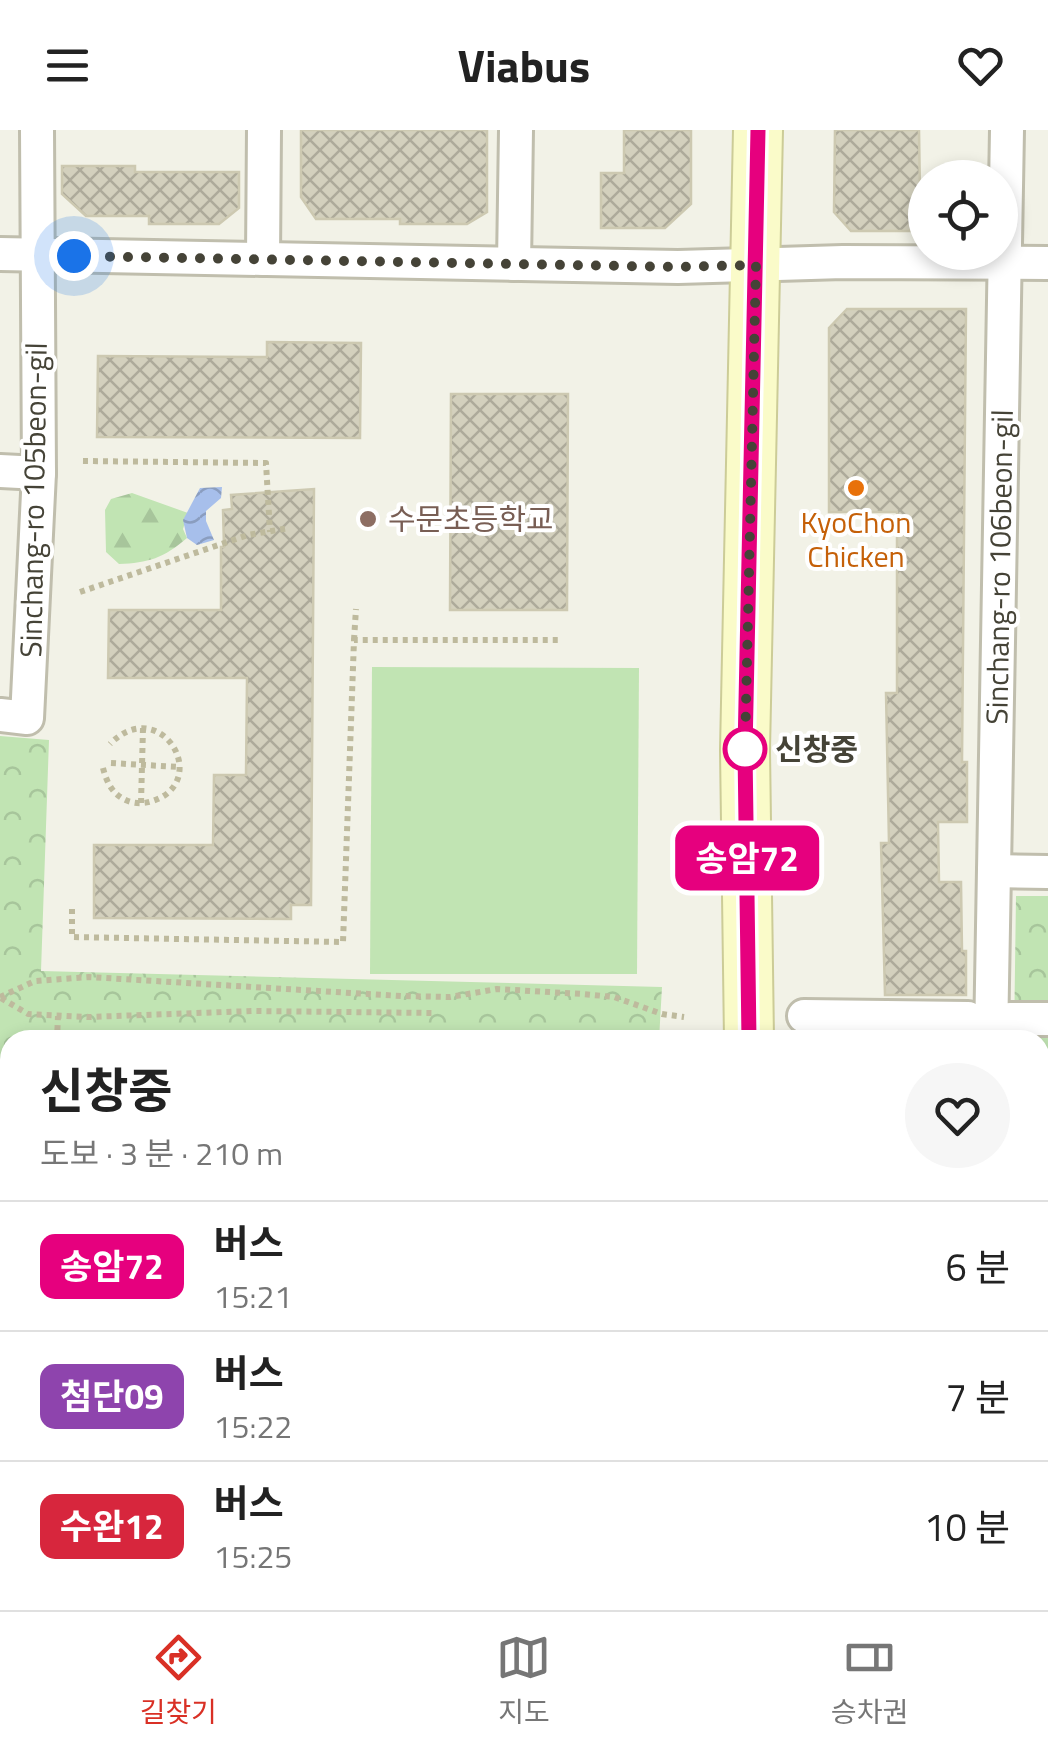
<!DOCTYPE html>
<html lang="ko">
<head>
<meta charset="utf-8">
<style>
  :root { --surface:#fff; --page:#f6f6f6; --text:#222; --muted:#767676; --line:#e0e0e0; --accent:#d93025 }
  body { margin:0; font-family:"Titillium Web","Noto Sans KR",sans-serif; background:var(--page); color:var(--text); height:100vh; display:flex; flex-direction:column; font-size:38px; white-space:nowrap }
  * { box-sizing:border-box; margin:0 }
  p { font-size:32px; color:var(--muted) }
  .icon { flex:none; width:55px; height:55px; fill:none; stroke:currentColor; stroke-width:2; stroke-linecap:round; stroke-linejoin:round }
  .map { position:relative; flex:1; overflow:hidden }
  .details { position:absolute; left:0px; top:900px; width:1050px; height:580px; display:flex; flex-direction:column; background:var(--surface); border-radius:30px 30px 0 0; box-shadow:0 5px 15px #0003 }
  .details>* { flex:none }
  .badge { padding:0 20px; border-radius:15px; font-size:35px; line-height:65px }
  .fabs { position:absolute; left:908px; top:30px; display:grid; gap:20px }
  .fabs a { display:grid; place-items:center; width:110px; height:110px; border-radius:50%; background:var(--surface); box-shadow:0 5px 15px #0003; font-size:50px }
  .you { position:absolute; width:50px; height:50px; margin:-25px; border:8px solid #fff; border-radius:50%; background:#1a73e8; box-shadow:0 0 0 15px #1a73e833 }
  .map>.badge { position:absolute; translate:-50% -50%; box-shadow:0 0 0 5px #fff }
  .round { display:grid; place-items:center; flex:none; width:105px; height:105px; border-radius:52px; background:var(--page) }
  .overview { display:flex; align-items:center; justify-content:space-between; height:170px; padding:0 40px }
  h1 { font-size:48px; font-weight:700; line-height:75px }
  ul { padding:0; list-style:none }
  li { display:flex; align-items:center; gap:30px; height:130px; padding:0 40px; border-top:2px solid var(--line) }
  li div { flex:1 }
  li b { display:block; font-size:38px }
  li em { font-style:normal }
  li .badge { min-width:110px; font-weight:700; text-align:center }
  header { display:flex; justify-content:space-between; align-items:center; height:130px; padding:0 40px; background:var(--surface); font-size:45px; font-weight:700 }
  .tab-bar { display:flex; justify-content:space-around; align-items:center; height:140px; border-top:2px solid var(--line); background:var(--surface); font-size:28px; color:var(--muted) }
  .tab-bar a { display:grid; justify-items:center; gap:5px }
  .tab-bar .selected { color:var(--accent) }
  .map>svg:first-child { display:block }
  .forest { fill:url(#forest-firs) }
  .park { fill:url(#park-crowns) }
  .garden { fill:#c1e4b3 }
  .water { fill:url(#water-waves) }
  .building { fill:url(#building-cross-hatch); stroke:#cdc9b1; stroke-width:2.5 }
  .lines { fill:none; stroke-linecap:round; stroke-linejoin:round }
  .street-casing { stroke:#c0bead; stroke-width:38 }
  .secondary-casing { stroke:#cccc97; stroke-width:52 }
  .path { stroke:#beba9d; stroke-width:6; stroke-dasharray:5 5; stroke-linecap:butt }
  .street { stroke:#fff; stroke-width:32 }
  .secondary { stroke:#fafbc9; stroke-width:48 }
  .line-casing { stroke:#fff; stroke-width:22 }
  .line { stroke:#e6007e; stroke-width:15 }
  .walk { stroke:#454337; stroke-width:10; stroke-dasharray:0 18 }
  .food-dot { fill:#e8710a; stroke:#fff; stroke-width:4 }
  .education-dot { fill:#8d6e63; stroke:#fff; stroke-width:4 }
  .stop-dot { fill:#fff; stroke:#e6007e; stroke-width:5 }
  .labels { text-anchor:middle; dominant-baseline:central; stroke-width:8; stroke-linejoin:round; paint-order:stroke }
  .street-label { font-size:30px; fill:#454337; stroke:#fff }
  .education-label { font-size:30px; fill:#785e54; stroke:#fff; text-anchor:start }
  .food-label { font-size:30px; fill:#c56008; stroke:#fff }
  .stop-label { font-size:30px; font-weight:bold; fill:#454337; stroke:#fff; text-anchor:start }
</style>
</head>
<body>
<header><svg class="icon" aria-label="menu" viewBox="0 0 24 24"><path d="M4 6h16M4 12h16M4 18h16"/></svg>Viabus<svg class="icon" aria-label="heart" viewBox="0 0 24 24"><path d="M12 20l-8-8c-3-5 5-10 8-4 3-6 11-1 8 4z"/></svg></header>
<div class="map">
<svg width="1048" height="1480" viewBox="0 0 1048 1480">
  <defs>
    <pattern id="forest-firs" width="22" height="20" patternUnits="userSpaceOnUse" patternTransform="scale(2.5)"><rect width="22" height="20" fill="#c1e4b3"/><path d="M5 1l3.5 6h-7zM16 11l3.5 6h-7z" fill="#a7c59b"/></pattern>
    <pattern id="park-crowns" width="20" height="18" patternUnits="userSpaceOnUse" patternTransform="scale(2.5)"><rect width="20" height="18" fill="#c1e4b3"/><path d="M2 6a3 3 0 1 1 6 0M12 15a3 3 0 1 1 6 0" fill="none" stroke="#a7c59b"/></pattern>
    <pattern id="water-waves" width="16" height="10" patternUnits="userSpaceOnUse" patternTransform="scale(2.5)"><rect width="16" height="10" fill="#a7bfeb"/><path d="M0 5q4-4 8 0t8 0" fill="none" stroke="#8a9dbf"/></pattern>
    <pattern id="building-cross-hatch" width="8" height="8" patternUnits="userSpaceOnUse" patternTransform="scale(2.5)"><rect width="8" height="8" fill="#d3d0bd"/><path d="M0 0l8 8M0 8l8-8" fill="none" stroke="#adaa9a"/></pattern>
  </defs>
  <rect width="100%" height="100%" fill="#f2f2e7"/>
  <path class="forest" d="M 132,363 L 188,383 L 183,399 L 187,408 C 164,428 148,433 119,434 L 106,422 L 105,380 L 111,369 Z"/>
  <g class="park">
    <polygon points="0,606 49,610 41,841 662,857 659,910 10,910 10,982 0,1018"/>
    <polygon points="1016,766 1048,766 1048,1012 1040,1012 1040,910 1014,910"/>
    <polygon points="10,1331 10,1436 0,1439 0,1334"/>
  </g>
  <polygon class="garden" points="372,537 639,538 637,844 370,844"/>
  <polygon class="water" points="222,357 221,368 206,381 206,391 214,410 197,415 187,408 183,390 200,358"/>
  <g class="building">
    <polygon points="301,0 487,0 487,82 467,94 400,94 400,89 316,89 301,67"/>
    <polygon points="624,0 691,0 691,74 665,98 601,98 601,43 624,43"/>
    <polygon points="835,0 919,0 920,64 925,64 925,101 851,101 834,82"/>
    <polygon points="62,36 135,36 135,42 239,42 239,78 219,94 149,94 149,86 86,86 62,64"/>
    <polygon points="847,179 966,179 962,632 967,632 967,692 938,692 939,752 961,752 962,821 966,821 966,865 885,865 881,713 889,713 886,563 897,563 897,382 829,382 829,198"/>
    <polygon points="267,212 361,213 360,308 97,307 98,226 267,227"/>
    <polygon points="451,264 568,264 567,480 450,480"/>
    <polygon points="314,359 311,775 291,775 291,789 94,788 94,715 213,715 214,645 246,645 247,548 108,548 109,480 221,480 221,417 224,417 223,380 232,379 231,365"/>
  </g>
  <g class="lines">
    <g class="street-casing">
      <g id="street">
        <polyline points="0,124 678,137 843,132 1048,133"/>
        <polyline points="263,129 264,0"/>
        <polyline points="514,134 516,0"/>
        <polyline points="0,341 39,343"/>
        <polyline points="0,585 27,588 39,343 37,0"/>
        <polyline points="994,741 1048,742"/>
        <polyline points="804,886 968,888"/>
        <polyline points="1010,889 1048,889"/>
        <polyline points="991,910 1007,0"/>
        <polyline points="1040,1034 1048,1034"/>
        <polyline points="1040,1264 1048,1264"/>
        <polyline points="998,1470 998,1480"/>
      </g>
    </g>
    <g class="secondary-casing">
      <g id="secondary">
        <polyline points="749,910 745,620 758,0"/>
        <polyline points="754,1470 754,1480"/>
      </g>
    </g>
    <g class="path">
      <polyline points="83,331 266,333 270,402"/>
      <polyline points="80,462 248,405 289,398"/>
      <polyline points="354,510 356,479"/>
      <polyline points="111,633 179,637"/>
      <path d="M 103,638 C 107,654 114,667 131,672 C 142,675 152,672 162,667 C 207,641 157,566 110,614"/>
      <polyline points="141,673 143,598"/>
      <polyline points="72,779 72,807 343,812 354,510 559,510"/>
      <polyline points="0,867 35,851 89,847 401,866 450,867 497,859 583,864 614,867 662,884 684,887"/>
      <polyline points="1,868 28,884 89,887 252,881 435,883"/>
      <polyline points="57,910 58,886"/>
    </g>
    <use href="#street" class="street"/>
    <use href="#secondary" class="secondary"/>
  </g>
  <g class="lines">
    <g class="line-casing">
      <polyline id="line" points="749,910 745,620 758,0"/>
    </g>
    <use href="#line" class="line"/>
    <polyline class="walk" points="74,126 678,137 756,135 745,619"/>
  </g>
  <circle class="food-dot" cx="856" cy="358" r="10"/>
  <circle class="education-dot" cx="368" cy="389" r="10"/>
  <circle class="stop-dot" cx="745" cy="619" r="20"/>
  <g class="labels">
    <g class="street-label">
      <text transform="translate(33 370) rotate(-89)">Sinchang-ro 105beon-gil</text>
      <text transform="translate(999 437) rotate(-89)">Sinchang-ro 106beon-gil</text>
    </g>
    <g class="education-label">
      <text x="388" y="389">수문초등학교</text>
    </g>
    <g class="food-label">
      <text x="856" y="392">KyoChon<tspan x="856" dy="34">Chicken</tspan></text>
    </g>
    <g class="stop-label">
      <text x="775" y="619">신창중</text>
    </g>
  </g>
</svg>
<div class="fabs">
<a><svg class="icon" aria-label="locate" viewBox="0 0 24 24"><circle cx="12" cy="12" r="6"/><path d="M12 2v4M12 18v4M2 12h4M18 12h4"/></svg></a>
</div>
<div class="you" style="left:74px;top:126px"></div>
<b class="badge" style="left:747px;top:728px;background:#e6007e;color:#fff">송암72</b>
<section class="details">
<div class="overview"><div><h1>신창중</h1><p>도보 · 3 분 · 210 m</p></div><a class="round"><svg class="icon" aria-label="heart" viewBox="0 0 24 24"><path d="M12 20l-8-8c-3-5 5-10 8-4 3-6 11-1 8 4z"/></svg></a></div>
<ul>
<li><span class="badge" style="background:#e6007e;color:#fff">송암72</span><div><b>버스</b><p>15:21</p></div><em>6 분</em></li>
<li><span class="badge" style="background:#8e44ad;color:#fff">첨단09</span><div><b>버스</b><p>15:22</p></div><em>7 분</em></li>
<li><span class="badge" style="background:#d7263d;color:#fff">수완12</span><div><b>버스</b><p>15:25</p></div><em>10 분</em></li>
</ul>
</section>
</div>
<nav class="tab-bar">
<a class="selected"><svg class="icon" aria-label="directions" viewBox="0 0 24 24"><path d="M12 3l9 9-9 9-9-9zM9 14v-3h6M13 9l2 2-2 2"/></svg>길찾기</a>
<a><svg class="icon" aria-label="map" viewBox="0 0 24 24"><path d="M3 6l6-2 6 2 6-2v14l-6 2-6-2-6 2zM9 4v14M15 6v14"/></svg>지도</a>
<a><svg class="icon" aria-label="tickets" viewBox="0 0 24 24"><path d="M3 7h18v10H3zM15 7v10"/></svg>승차권</a>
</nav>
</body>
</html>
